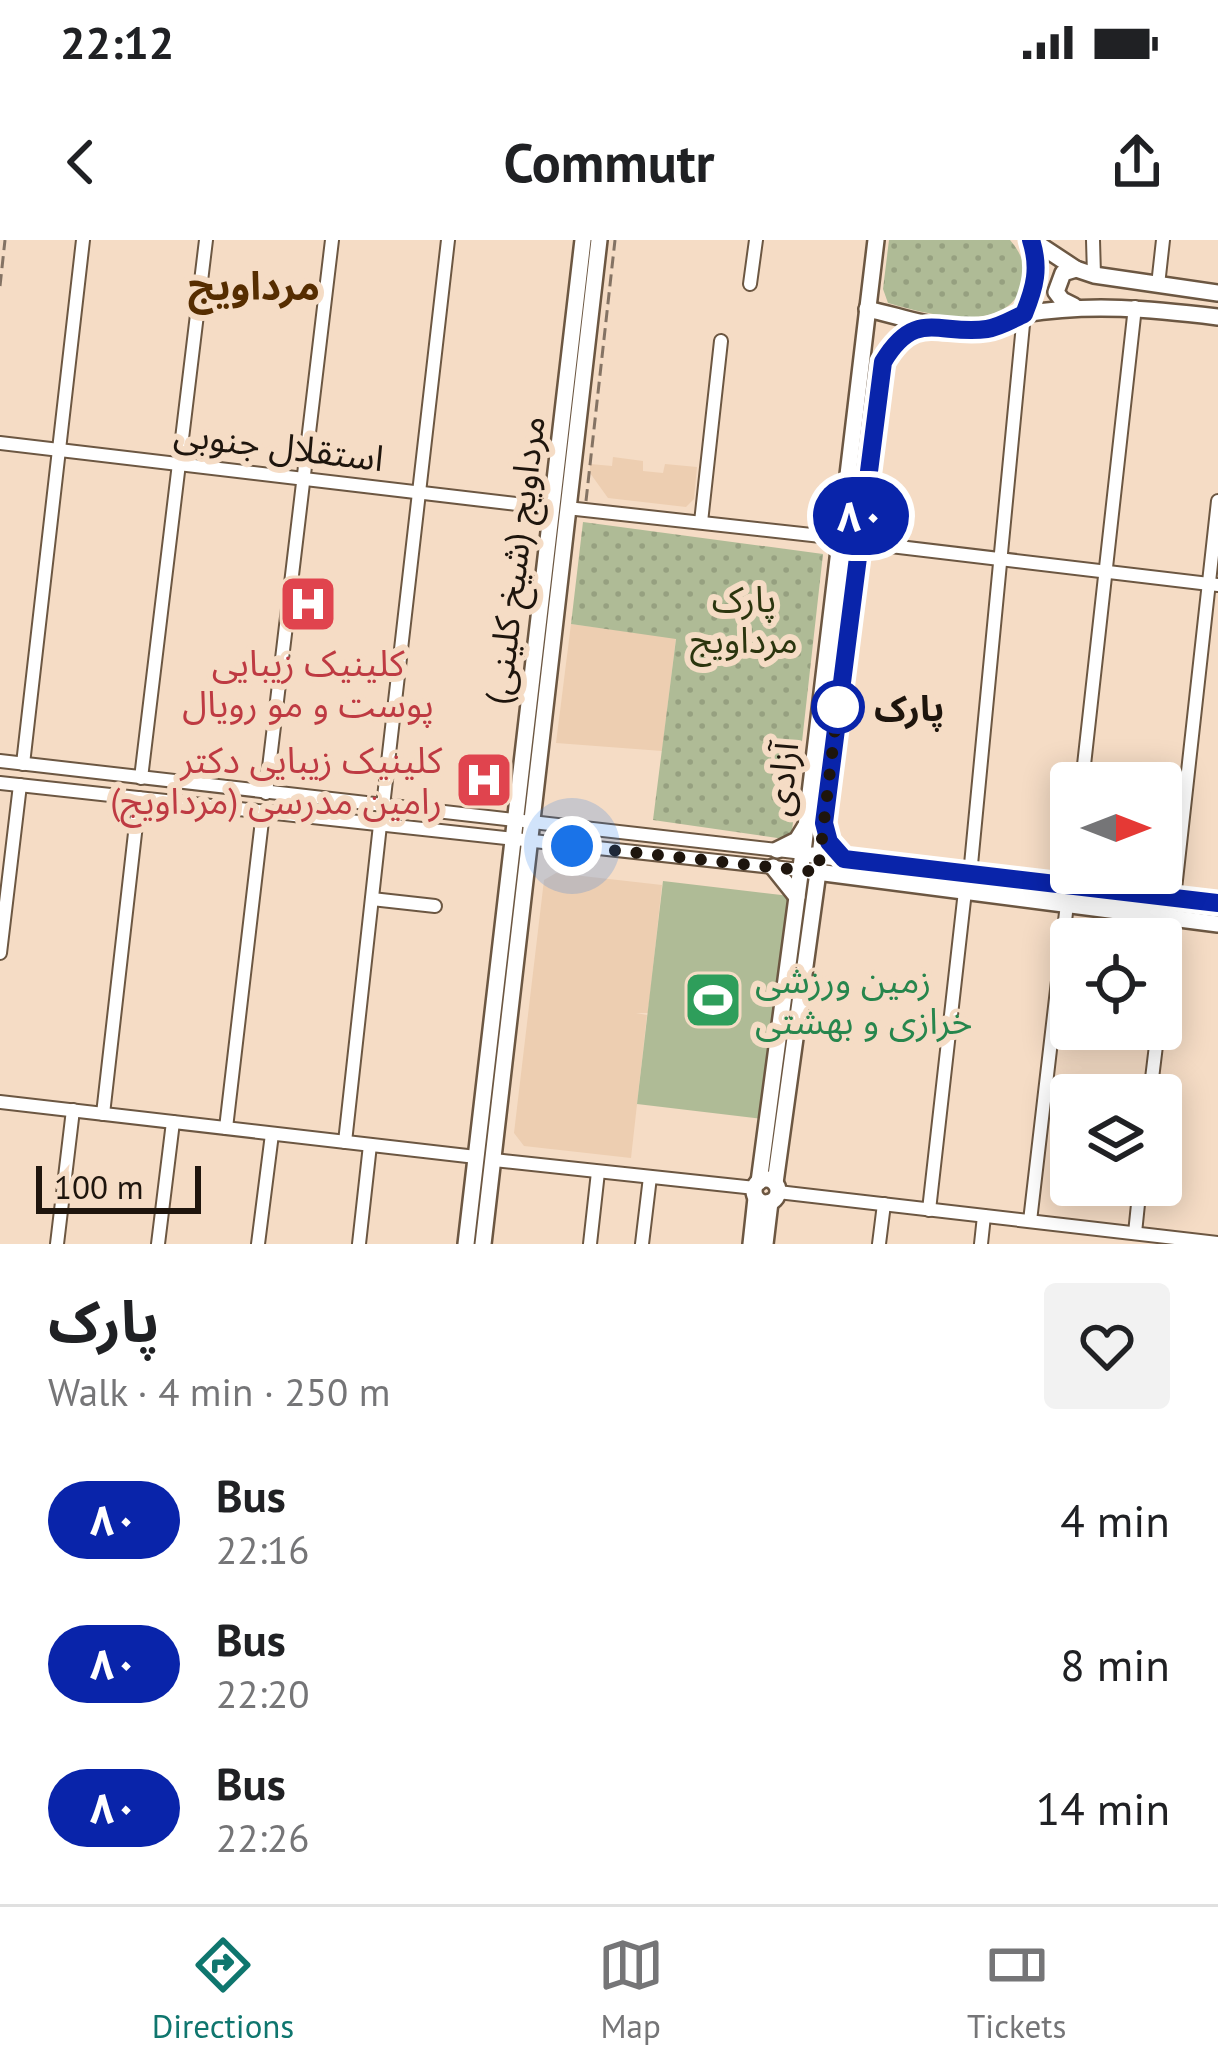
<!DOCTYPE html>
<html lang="en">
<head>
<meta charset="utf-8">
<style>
  :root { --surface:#fff; --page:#f2f2f2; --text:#202124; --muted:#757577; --line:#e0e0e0; --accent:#0f766e }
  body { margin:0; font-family:"PT Sans","Noto Sans Arabic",sans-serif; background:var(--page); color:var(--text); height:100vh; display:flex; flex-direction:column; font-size:45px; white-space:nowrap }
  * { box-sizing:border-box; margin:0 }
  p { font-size:39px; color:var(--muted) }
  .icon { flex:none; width:66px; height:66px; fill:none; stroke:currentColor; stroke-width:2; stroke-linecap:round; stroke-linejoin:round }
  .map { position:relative; height:1004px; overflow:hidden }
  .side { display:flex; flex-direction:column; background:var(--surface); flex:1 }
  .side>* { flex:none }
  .badge { padding:0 24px; border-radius:39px; font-size:42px; line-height:78px }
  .needle { width:78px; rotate:90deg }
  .buttons { position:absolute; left:1050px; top:522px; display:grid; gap:24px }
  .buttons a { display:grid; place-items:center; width:132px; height:132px; border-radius:12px; background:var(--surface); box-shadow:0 6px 30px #0003; font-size:60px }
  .scale { position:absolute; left:36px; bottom:30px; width:165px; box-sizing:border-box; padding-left:12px; border:6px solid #1e150d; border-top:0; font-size:33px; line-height:42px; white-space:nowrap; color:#1e150d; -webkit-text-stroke:9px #f5dcc5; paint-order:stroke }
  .you { position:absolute; width:60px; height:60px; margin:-30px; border:9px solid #fff; border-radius:50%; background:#1a73e8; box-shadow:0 0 0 18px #1a73e833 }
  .map>.badge { position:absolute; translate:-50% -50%; box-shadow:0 0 0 6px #fff }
  .round { display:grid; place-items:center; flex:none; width:126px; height:126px; border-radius:12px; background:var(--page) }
  .headline { display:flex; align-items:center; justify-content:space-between; height:204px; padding:0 48px }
  h1 { font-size:57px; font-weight:700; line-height:90px }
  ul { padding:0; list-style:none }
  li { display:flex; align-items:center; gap:36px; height:144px; padding:0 48px }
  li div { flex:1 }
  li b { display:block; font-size:45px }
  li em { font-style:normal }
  li .badge { min-width:132px; font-weight:700; text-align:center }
  .status { display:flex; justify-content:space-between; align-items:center; height:84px; padding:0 60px; background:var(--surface); direction:ltr }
  .status svg { height:33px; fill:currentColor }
  header { display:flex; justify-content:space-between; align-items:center; height:156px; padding:0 48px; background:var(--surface); font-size:54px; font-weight:700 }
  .menu { display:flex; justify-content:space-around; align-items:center; height:168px; border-top:3px solid var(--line); background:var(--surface); font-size:33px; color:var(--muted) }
  .menu a { display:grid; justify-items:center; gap:6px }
  .menu .active { color:var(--accent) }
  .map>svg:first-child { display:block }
  .built { fill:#edceb1 }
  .park { fill:url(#park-dots) }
  .pitch { fill:#afbb96 }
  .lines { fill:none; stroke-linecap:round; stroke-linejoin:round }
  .minor-casing { stroke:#6c5742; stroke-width:16 }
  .major-casing { stroke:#6c5742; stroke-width:20 }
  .path { stroke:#847364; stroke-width:3; stroke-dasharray:12 6; stroke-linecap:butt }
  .minor { stroke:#fff; stroke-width:12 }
  .major { stroke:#fff; stroke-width:15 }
  .line-casing { stroke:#fff; stroke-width:27 }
  .line { stroke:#0924aa; stroke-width:18 }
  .walk { stroke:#1e150d; stroke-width:12; stroke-dasharray:0 21.6 }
  .stop-dot { fill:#fff; stroke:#0924aa; stroke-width:6 }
  .labels { text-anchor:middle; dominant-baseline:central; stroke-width:12; stroke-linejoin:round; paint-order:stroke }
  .street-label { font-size:36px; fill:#1e150d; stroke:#f5dcc5 }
  .park-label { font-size:36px; fill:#2b350e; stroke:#f5dcc5 }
  .health-label { font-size:36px; fill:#be3a42; stroke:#f5dcc5 }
  .stop-label { font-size:36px; font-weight:bold; fill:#1e150d; stroke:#f5dcc5; text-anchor:start }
  .leisure-label { font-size:36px; fill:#27864d; stroke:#f5dcc5; text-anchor:start }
  .neighbourhood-label { font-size:39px; font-weight:bold; fill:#562d00; stroke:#f5dcc5 }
</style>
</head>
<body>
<div class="status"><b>22:12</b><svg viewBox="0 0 49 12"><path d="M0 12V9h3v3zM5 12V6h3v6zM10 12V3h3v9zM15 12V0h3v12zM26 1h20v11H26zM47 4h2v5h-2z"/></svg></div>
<header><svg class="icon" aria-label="back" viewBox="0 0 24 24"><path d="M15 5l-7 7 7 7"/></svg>Commutr<svg class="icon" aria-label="share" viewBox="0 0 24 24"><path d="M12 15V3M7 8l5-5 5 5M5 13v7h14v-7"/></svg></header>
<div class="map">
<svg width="1218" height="1004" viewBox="0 0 1218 1004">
  <defs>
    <pattern id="park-dots" width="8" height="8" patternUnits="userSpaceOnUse" patternTransform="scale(3)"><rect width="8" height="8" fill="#afbb96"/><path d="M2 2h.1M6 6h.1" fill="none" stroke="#96a080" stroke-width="1.8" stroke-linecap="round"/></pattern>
  </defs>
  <rect width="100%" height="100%" fill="#f5dcc5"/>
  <g class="built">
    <polygon points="613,217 643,221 643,231 663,233 665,224 697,227 694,259 686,267 608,258 590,233 590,224 612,226"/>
    <polygon points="571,384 676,398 662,511 556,503"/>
    <polygon points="483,517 503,519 507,542 485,562 464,559 462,538"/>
    <polygon points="556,633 662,645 648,773 636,773 647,775 631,918 524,906 514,893 544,640"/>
  </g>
  <g class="park">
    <path d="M 889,0 L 1010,0 C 1021,13 1027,26 1023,43 C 1008,97 926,74 888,63 L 883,49 Z"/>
    <polygon points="583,282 823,314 791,600 653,580 676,399 571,384"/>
  </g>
  <polygon class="pitch" points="663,641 790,656 763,879 637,864"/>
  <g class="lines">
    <g class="minor-casing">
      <g id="minor">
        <polyline points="1093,0 1094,35"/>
        <polyline points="750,44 756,0"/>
        <polyline points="1158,45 1163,0"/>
        <polyline points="0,203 550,268"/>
        <polyline points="567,268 839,298"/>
        <polyline points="701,282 721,101"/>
        <polyline points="857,302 1218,345"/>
        <polyline points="0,521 803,613"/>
        <polyline points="23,524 83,0"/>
        <polyline points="141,538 206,0"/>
        <polyline points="0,543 800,630"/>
        <polyline points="1082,543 1135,67"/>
        <polyline points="266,553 332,0"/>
        <polyline points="383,566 448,0"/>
        <polyline points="970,635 1024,74"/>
        <polyline points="1174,658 1218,261"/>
        <polyline points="372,659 435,666"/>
        <polyline points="0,713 20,545"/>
        <polyline points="1161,761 1170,678"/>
        <polyline points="1150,855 1158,789"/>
        <polyline points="0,862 476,917"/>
        <polyline points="103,874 139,558"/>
        <polyline points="226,888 263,572"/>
        <polyline points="345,902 380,585"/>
        <polyline points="494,920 755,948"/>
        <polyline points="778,952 1218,1003"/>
        <polyline points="929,970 965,651"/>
        <polyline points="1030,981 1067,664"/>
        <polyline points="1135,993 1140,945"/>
        <polyline points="57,1004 73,870"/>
        <polyline points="158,1004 173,882"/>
        <polyline points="258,1004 272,894"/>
        <polyline points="359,1004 370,905"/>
        <polyline points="590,1004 598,932"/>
        <polyline points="642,1004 650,937"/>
        <polyline points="879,1004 884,964"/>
        <polyline points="981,1004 984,976"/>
      </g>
    </g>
    <g class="major-casing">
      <g id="major">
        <polyline points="1032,0 1076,29 1094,35 1218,53"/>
        <polyline points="1074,66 1062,60 1056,52 1063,33 1076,29"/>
        <path d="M 867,69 C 904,77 949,94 987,89 C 999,87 1013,79 1024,74 C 1035,47 1040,28 1031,0"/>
        <path d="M 1024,74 C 1091,63 1151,69 1218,77"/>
        <polyline points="777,610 797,600 805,587"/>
        <polyline points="812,615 1218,663"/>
        <polyline points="773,627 797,657"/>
        <polyline points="809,631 1218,684"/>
        <circle cx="766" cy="951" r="12"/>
        <polyline points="759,942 803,612 876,0"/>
        <path d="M 775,943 L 818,632 L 878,143 C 888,102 900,95 940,85"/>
        <polyline points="466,1004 583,0"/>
        <polyline points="483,1004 599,0"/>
        <polyline points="751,1004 756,958"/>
        <polyline points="765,1004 770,962"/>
      </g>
    </g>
    <g class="path">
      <polyline points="0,46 5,0"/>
      <polyline points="586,261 615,0"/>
    </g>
    <use href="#minor" class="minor"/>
    <use href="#major" class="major"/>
  </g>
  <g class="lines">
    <g class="line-casing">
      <path id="line" d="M 1031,0 C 1040,28 1035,47 1024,74 C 1013,79 1000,87 987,89 C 940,96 916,67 883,122 L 824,583 L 829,602 L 844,619 L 1218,663"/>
    </g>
    <use href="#line" class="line"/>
    <polyline class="walk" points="572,606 818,632 838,464 838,467"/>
  </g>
  <defs>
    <g id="hospital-square" transform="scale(3)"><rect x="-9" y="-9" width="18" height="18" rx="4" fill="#e0444e" stroke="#f5dcc5"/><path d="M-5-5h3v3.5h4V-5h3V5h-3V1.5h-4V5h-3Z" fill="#fff"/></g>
    <g id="stadium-square" transform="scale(3)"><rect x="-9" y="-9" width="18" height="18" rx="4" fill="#2e9e5b" stroke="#f5dcc5"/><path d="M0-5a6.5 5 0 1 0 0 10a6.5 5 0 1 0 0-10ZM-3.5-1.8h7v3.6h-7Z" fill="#fff"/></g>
  </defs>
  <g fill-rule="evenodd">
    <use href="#hospital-square" x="308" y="364"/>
    <use href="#hospital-square" x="484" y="540"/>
    <use href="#stadium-square" x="713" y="760"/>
  </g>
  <circle class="stop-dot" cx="838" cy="467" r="24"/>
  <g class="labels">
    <g class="street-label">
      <text transform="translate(279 205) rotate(7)">استقلال جنوبی</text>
      <text transform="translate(514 320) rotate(-83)">مرداویج (شیخ کلینی)</text>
      <text transform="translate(781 539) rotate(-84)">آزادی</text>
    </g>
    <g class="park-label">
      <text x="744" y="358">پارک<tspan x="744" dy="41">مرداویج</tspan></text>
    </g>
    <g class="health-label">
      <text x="308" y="422">کلینیک زیبایی<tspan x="308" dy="41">پوست و مو رویال</tspan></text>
      <text x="442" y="519" text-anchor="end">کلینیک زیبایی دکتر<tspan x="442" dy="41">رامین مدرسی (مرداویج)</tspan></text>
    </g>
    <g class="stop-label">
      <text x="874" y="467">پارک</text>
    </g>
    <g class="leisure-label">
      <text x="755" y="739">زمین ورزشی<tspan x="755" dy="41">خرازی و بهشتی</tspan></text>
    </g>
    <g class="neighbourhood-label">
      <text x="254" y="45">مرداویج</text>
    </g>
  </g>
</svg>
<div class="buttons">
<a><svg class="needle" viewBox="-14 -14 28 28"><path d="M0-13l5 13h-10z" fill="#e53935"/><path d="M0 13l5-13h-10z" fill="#757577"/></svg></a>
<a><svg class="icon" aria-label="locate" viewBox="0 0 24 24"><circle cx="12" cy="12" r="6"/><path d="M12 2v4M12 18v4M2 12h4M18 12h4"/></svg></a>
<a><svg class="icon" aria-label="layers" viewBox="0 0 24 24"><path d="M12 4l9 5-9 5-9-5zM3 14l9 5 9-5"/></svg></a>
</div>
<div class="scale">100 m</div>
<div class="you" style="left:572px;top:606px"></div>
<b class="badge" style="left:861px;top:276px;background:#0924aa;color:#fff">۸۰</b>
</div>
<section class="side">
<div class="headline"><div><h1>پارک</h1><p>Walk · 4 min · 250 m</p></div><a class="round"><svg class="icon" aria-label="heart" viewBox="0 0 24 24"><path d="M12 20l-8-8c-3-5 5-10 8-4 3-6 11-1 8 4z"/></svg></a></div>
<ul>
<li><span class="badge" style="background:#0924aa;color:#fff">۸۰</span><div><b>Bus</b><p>22:16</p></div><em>4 min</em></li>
<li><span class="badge" style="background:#0924aa;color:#fff">۸۰</span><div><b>Bus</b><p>22:20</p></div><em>8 min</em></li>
<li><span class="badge" style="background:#0924aa;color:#fff">۸۰</span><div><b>Bus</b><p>22:26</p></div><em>14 min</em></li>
</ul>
</section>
<nav class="menu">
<a class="active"><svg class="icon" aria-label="directions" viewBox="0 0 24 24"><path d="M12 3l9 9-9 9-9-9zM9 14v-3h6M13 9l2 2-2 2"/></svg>Directions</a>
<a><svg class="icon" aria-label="map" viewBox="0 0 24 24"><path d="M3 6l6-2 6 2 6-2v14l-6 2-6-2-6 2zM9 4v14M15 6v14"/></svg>Map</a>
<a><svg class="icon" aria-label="tickets" viewBox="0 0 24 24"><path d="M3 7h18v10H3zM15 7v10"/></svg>Tickets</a>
</nav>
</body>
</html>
